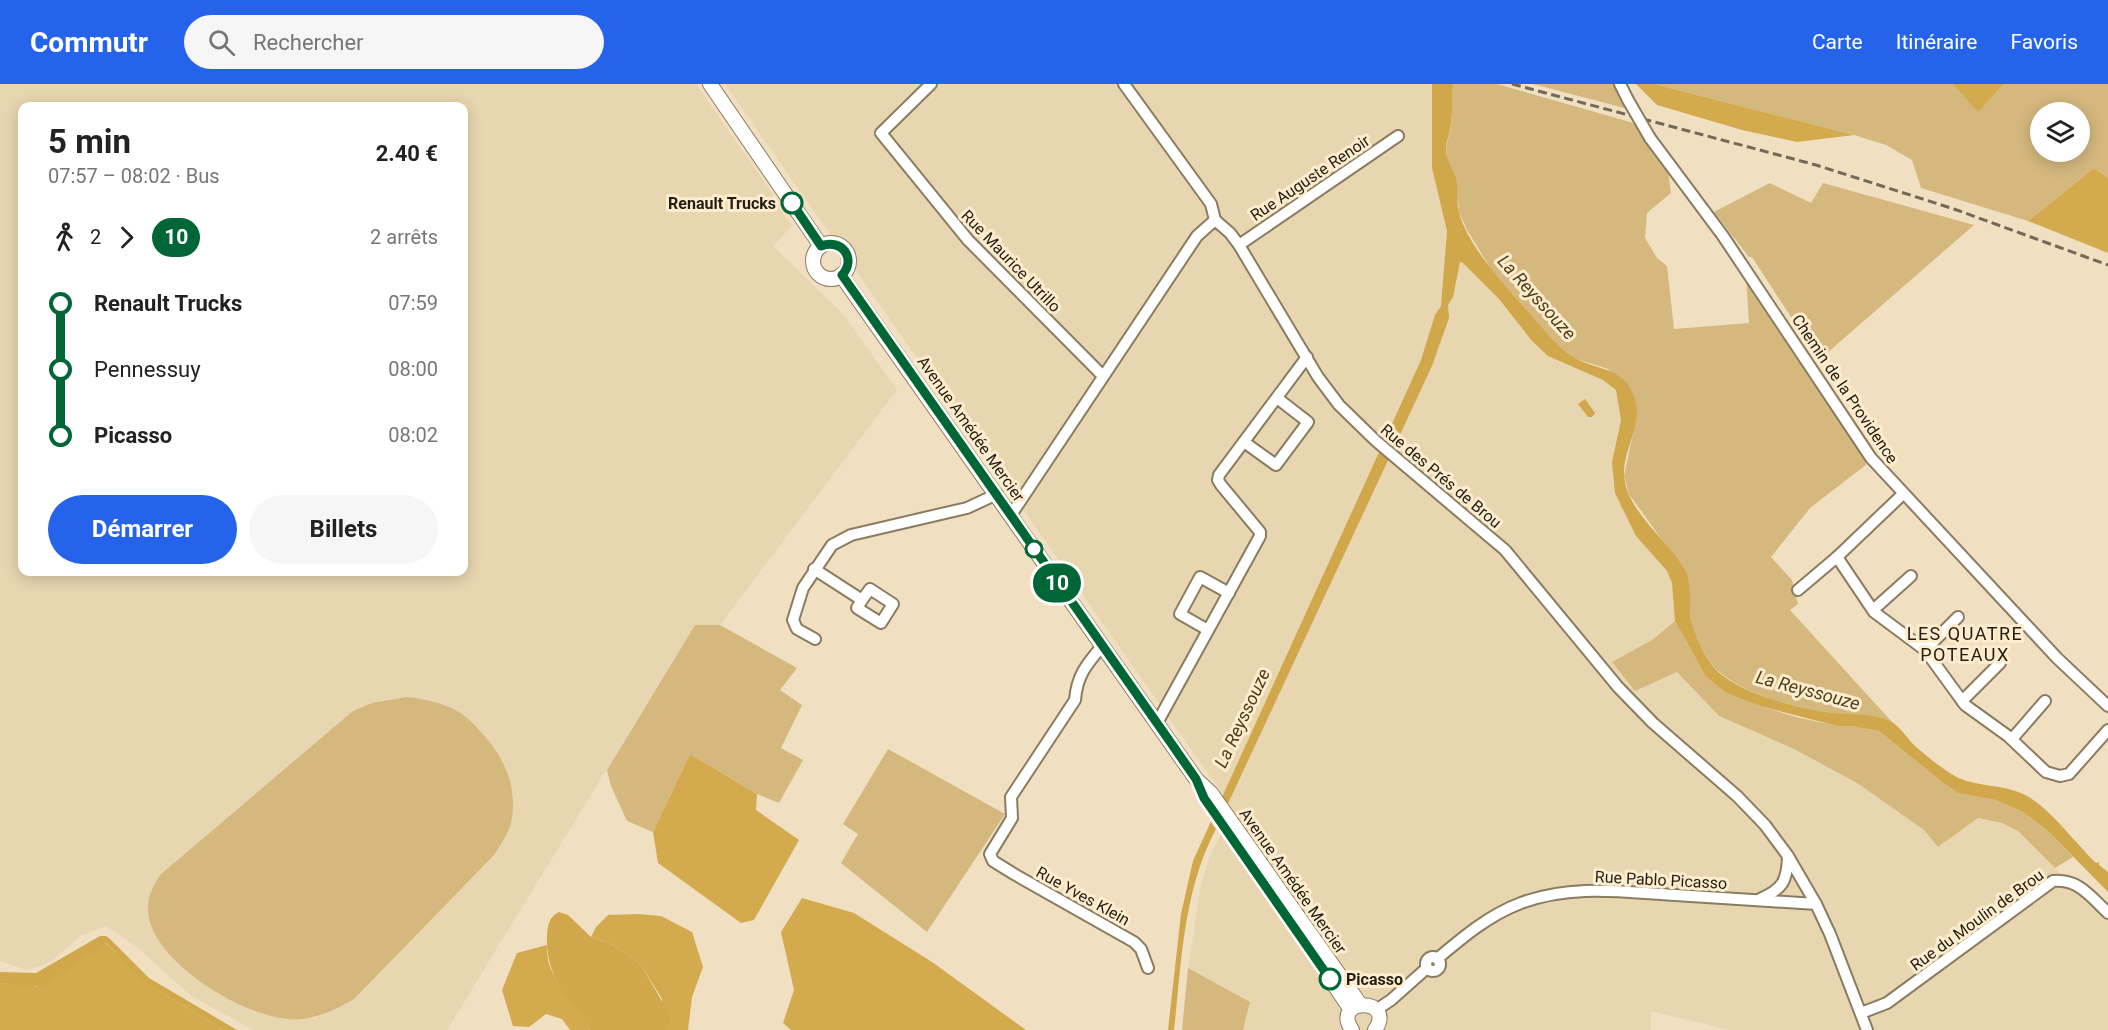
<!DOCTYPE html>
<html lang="fr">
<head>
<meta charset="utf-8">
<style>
  :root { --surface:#fff; --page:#f6f6f6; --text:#222; --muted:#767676; --accent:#2563eb }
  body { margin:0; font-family:Roboto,sans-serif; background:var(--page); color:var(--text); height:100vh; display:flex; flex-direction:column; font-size:22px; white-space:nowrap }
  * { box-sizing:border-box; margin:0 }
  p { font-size:20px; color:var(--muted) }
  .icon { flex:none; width:33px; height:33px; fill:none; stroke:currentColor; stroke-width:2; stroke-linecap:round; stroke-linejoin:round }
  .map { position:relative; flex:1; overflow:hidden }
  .side { position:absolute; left:18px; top:18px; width:450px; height:474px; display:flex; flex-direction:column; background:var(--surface); border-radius:12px; box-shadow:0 3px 15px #0003 }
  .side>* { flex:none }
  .badge { padding:0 12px; border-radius:20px; font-size:21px; line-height:39px }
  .fabs { position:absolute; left:2030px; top:18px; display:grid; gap:12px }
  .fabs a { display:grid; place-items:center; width:60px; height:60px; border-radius:50%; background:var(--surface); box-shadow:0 3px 15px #0003; font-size:30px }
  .map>.badge { position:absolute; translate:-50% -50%; box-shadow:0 0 0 3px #fff }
  .legs { display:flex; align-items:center; gap:9px; height:66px; padding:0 30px; font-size:20px }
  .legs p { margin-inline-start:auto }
  .overview { display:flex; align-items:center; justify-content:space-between; height:102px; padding:0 30px }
  h1 { font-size:33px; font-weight:700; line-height:45px }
  .cta { display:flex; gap:12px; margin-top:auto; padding:12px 30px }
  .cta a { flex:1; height:69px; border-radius:36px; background:var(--accent); color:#fff; font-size:24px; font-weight:700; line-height:69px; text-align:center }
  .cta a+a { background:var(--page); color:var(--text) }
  ul { padding:0 30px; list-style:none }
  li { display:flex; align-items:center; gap:21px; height:66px; font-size:22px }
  li i { display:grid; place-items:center; width:9px; height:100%; margin:0 8px; background:currentColor }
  li i::after { content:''; width:15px; height:15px; margin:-8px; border:4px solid; border-radius:50%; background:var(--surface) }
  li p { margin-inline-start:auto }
  li:first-child i { background:linear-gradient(#0000 50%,currentColor 0) }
  li:last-child i { background:linear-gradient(currentColor 50%,#0000 0) }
  header { display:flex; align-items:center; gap:36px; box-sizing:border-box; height:84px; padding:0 30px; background:var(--accent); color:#fff }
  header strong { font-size:28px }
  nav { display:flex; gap:33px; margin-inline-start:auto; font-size:21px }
  .search { width:420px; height:54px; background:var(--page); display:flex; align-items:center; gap:15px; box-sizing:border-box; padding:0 21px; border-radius:33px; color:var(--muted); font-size:22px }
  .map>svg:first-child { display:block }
  .built { fill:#e8d6b0; fill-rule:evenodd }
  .green { fill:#d4b87e; fill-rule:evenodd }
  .forest { fill:#d3aa4e }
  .water { fill:#d0a74b }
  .pier { fill:#f0e0c1 }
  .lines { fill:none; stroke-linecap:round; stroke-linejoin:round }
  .minor-casing { stroke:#8a7c60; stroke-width:14 }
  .major-casing { stroke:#8a7c60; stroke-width:16 }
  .minor { stroke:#fff; stroke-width:10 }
  .major { stroke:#fff; stroke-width:14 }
  .rail { stroke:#736956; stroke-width:3; stroke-dasharray:9 4.5; stroke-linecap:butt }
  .minor-bridge-casing { stroke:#8a7c60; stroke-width:14; stroke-linecap:butt }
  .minor-bridge { stroke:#fff; stroke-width:10 }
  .line-1-casing { stroke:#fff; stroke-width:14 }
  .line-1 { stroke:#016635; stroke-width:9 }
  .stop-1-dot { fill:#fff; stroke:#016635; stroke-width:3 }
  .labels { text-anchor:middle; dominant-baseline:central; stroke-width:6; stroke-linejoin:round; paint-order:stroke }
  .street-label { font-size:16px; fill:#231d12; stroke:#fdedce }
  .stop-label { font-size:16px; font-weight:bold; fill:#231d12; stroke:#fdedce; text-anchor:end }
  .water-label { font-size:18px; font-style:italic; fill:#503e18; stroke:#fdedce }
  .neighbourhood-label { font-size:18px; letter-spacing:1.5px; fill:#231d12; stroke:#fdedce }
</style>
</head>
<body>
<header>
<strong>Commutr</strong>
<div class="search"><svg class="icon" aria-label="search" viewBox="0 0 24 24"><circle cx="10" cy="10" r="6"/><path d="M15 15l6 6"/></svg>Rechercher</div>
<nav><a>Carte</a><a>Itinéraire</a><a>Favoris</a></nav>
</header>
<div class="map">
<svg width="2108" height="946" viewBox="0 0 2108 946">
  <rect width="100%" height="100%" fill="#f0e0c1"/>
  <g class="built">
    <path d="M 0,0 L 696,0 L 773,110 L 772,114 L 792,142 L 773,162 L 844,231 L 897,306 L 720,541 L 695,541 L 447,946 L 253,946 L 190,911 L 137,863 L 106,842 L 80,852 L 51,878 L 27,886 L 0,877 ZM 22,22 L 464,22 L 464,488 L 22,488 Z"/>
    <polygon points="725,0 1432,0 1432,84 1447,147 1442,220 1453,213 1459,178 1463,179 1499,215 1532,257 1548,272 1603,296 1616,306 1621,336 1612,378 1636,452 1667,487 1672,499 1675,537 1652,556 1613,579 1677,588 1719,632 1794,665 1857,699 1924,746 1938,763 1978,734 2002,739 2018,747 2108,837 2108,946 1729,946 1651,927 1651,946 1243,946 1250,918 1188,884 1201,800 1210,772 1233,725"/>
  </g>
  <g class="green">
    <path d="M 1453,0 L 1497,0 L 1637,40 L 1668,87 L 1671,109 L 1647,129 L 1645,154 L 1657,174 L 1667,182 L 1674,245 L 1749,239 L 1746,192 L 1867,380 L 1810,424 L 1771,473 L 1792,496 L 1798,520 L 1790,526 L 1892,638 C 1873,631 1854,632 1833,629 C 1794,623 1749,613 1718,587 C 1711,582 1697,557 1694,548 C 1687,530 1691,509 1686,489 L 1629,410 L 1624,392 L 1635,340 L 1608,285 L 1576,275 L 1552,258 L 1536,236 L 1494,190 L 1467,146 L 1459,128 L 1456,96 L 1447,77 L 1446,63 L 1451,44 Z"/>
    <polygon points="1533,0 1615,0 1628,25"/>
    <path d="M 1654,0 L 1953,0 L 1978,27 L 2004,0 L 2108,0 L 2108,94 L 2094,84 L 2028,137 L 1921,104 L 1912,76 L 1886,61 L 1854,51 ZM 2040,28 L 2079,28 L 2079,68 L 2040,68 Z"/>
    <polygon points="1770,99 1811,119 1823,99 1974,141 1819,276 1752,173 1749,173 1714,128"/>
    <polygon points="1675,537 1706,593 1726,609 1760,622 1796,633 1837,642 1851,642 1879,647 1942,698 1958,709 1995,716 2023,728 2047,746 2073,773 2055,784 2018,747 2002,739 1978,734 1938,763 1924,746 1857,699 1794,665 1719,632 1677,588 1635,607 1612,578 1652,556"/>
    <polygon points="695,541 720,541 797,584 780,606 802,621 781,664 803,676 779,719 757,710 690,670 653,748 627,737 611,702 607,686"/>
    <path d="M 407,613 C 425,615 443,619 459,628 C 467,633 474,640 480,647 C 503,671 517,700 512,734 C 510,748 501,760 494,771 L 354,915 C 339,924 320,933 302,935 C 254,941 148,878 148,825 C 147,812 154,802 160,791 L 353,627 L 372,619 Z"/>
    <polygon points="888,665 1005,730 927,848 841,779 858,750 843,740"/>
    <polygon points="1188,884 1250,918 1243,946 1182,946"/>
  </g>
  <g class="forest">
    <polygon points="1636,0 1654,0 1854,51 1797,58 1742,46 1657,21"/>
    <polygon points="1953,0 2004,0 1978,28"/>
    <polygon points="2094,84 2108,94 2108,169 2028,137"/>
    <polygon points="690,670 757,710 756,726 799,756 754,836 741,839 658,779 653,748"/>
    <polygon points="802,814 854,829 932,878 1026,946 791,946 783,939 794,906 781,848"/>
    <polygon points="638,830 661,832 692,848 703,883 692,913 688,946 665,946 662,915 641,881 613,861 591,853 596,843 608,831"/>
    <polygon points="105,859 163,909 225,946 0,946 0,899 37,903"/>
    <path d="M 547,861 C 545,897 577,916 590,946 L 570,946 L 562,935 L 546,930 L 529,943 L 513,942 L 502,906 L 517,869 Z"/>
  </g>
  <g class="water">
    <path d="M 1432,0 L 1453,0 C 1452,15 1453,31 1450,46 C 1449,51 1447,57 1446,62 C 1445,75 1452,83 1456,94 C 1459,105 1456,118 1459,128 C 1467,161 1505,202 1527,226 C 1543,243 1554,262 1575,274 C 1600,288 1627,282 1636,319 C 1641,343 1623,367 1624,391 C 1626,427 1668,456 1685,486 C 1692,500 1689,516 1690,531 C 1692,547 1706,576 1717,587 C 1745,612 1798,624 1834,629 C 1852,631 1874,629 1890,637 C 1900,642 1907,654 1914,661 C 1926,672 1941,684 1955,692 C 1974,703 2000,700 2021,709 C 2046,719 2075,759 2096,779 L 2099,778 L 2099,781 L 2108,788 L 2108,808 L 2047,746 L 2023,728 L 1995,716 L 1958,709 L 1942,698 L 1879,647 L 1851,642 L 1837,642 L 1760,622 L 1726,609 L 1706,593 L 1675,537 L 1672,499 L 1667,487 L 1636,452 L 1615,409 L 1612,378 L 1621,336 L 1616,306 L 1603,296 L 1548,272 L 1532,257 L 1499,215 L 1463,179 L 1460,178 L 1453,213 L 1448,221 L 1449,234 L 1432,282 L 1218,741 C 1183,805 1182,875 1174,946 L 1168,946 L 1181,830 L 1193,777 L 1421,276 L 1435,231 L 1441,222 L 1447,147 L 1432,84 Z"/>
    <polygon points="1585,315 1595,329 1592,333 1588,333 1578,320"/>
    <path d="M 559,828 L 568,831 L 591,853 L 613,861 L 641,881 L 671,933 L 665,946 L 590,946 C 586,937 580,931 574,923 C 556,900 546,881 547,851 C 548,840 549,833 559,828 Z"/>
    <polygon points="100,852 106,852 110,855 149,894 237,946 225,946 163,909 141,894 106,859 44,902 30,903 0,899 0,888 36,889"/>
  </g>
  <polygon class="pier" points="1220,709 1230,723 1218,748 1208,734"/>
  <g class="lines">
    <g class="minor-casing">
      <g id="minor">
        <polyline points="931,0 881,49 968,156 1103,292"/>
        <polyline points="1124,0 1211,120 1215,136"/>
        <polyline points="1620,0 1628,16"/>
        <polyline points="1650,54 1723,152 1871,374 2057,574 2108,622"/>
        <polyline points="1239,161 1398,52"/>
        <polyline points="1244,358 1276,381 1308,338 1277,314"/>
        <polyline points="1903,410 1837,473 1874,528 1925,566 1965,621 2008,652 2046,688 2060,692 2069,690 2108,646"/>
        <polyline points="1011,431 1197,152 1215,136 1230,149 1239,161 1318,293 1339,321 1376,357 1505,466 1618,603 1653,639 1737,712 1765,741 1788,772 1816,820 1830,850 1867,946"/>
        <polyline points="814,485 862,516 857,524 881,539 893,520 870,505 862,516"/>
        <polyline points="1798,506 1837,473"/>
        <polyline points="1873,526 1911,492"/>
        <polyline points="1208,546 1180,530 1200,493 1229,509"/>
        <polyline points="815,555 797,545 793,536 803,504 832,461 851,451 967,424 997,410"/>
        <path d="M 1102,562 C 1087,580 1077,591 1075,616 L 1011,713 L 1012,734 L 990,770 L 993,777 L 1014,790 L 1134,858 L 1141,865 L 1148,884"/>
        <polyline points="1925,566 1958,533"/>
        <polyline points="1962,617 2000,579"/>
        <polyline points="1157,639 1260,452 1260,448 1221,401 1218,396 1219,391 1307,273"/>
        <polyline points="2012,655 2045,617"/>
        <path d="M 1760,815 C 1783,805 1787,797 1788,773"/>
        <circle cx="1433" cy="880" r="7"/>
        <path d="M 1437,875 C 1463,853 1489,831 1521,819 C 1572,800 1622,808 1675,811 C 1722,814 1769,817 1816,820"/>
        <polyline points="1376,926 1391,916 1427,884"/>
        <path d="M 1861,929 L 1887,919 L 2053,797 C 2079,795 2090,812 2108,829"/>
      </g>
    </g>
    <g class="major-casing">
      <g id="major">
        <polyline points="710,0 821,162"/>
        <circle cx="831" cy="177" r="18"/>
        <polyline points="841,191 1196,695 1211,709 1360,920"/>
        <polyline points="1327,890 1351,926"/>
        <path d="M 1352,946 C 1330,913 1397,913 1375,946"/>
      </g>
    </g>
    <use href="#minor" class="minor"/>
    <use href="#major" class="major"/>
    <polyline class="rail" points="1512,0 1816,81 1954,125 2108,181"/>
    <g class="minor-bridge-casing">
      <polyline id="minor-bridge" points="1628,16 1650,54"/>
    </g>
    <use href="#minor-bridge" class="minor-bridge"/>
  </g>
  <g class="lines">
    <g class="line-1-casing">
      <path id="line-1" d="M 792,119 L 821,162 C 842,154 857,175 842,191 L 1171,659 L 1196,695 L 1204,714 L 1330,895"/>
    </g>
    <use href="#line-1" class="line-1"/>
  </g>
  <g class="stop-1-dot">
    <circle cx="792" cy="119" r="10"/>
    <circle cx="1034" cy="465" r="8"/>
    <circle cx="1330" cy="895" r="10"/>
  </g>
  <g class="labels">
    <g class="street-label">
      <text transform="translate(1310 94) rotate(-34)">Rue Auguste Renoir</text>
      <text transform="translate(1011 177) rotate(46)">Rue Maurice Utrillo</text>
      <text transform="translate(1845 305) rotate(56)">Chemin de la Providence</text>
      <text transform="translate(971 345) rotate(55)">Avenue Amédée Mercier</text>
      <text transform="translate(1441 392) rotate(40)">Rue des Prés de Brou</text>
      <text transform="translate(1661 796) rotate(3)">Rue Pablo Picasso</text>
      <text transform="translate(1293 797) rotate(55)">Avenue Amédée Mercier</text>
      <text transform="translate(1083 812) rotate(29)">Rue Yves Klein</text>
      <text transform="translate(1977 836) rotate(-36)">Rue du Moulin de Brou</text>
    </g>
    <g class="stop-label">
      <text x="776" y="119">Renault Trucks</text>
      <text x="1346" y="895" text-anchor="start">Picasso</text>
    </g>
    <g class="water-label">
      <text transform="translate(1537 213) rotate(48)">La Reyssouze</text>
      <text transform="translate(1808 606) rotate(15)">La Reyssouze</text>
      <text transform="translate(1242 634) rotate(-65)">La Reyssouze</text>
    </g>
    <g class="neighbourhood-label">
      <text x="1965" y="549">LES QUATRE<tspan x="1965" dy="21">POTEAUX</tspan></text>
    </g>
  </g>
</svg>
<div class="fabs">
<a><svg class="icon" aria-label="layers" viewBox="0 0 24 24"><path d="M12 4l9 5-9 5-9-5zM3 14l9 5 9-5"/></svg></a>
</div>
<b class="badge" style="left:1057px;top:499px;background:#016635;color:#fff">10</b>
<section class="side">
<div class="overview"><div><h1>5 min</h1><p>07:57 – 08:02 · Bus</p></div><b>2.40 €</b></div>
<div class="legs"><svg class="icon" aria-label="walk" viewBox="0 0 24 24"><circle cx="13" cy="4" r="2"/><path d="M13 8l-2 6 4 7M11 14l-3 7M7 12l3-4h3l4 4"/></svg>2<svg class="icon" aria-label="forward" viewBox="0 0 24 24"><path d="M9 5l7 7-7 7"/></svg><b class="badge" style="background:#016635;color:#fff">10</b><p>2 arrêts</p></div>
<ul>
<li><i style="color:#016635"></i><b>Renault Trucks</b><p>07:59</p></li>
<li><i style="color:#016635"></i><span>Pennessuy</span><p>08:00</p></li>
<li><i style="color:#016635"></i><b>Picasso</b><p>08:02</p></li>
</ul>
<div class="cta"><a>Démarrer</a><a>Billets</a></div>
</section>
</div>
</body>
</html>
